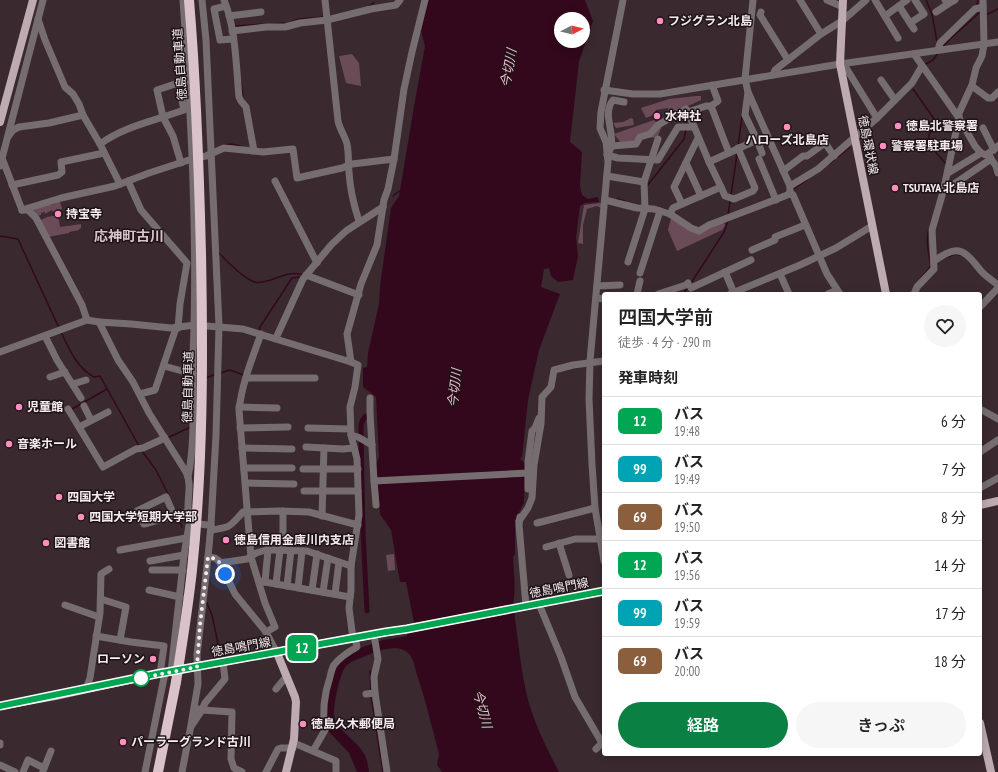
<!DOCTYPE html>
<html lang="ja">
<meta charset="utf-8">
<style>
:root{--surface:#fff;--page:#f6f6f6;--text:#222;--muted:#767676;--line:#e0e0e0;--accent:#0b8043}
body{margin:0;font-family:"PT Sans Narrow","Noto Sans JP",sans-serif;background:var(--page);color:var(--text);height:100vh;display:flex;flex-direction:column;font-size:15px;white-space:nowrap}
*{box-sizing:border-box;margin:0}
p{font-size:13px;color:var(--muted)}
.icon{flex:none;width:22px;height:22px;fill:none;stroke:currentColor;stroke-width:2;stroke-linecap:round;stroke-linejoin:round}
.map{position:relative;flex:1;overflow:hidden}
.details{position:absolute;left:602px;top:292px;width:380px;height:464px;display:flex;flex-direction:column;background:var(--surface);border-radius:4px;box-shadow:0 2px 10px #0003}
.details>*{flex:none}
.badge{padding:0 8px;border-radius:6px;font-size:14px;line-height:26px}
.needle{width:26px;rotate:83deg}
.fabs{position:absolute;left:554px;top:12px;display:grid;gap:8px}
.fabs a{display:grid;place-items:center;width:36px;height:36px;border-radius:50%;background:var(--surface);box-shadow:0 2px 10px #0003;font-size:20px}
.you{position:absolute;width:20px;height:20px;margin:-10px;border:3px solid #fff;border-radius:50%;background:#1a73e8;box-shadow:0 0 0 6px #1a73e833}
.map>.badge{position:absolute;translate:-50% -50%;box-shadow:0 0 0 2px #fff}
h2{padding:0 16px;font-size:15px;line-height:36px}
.round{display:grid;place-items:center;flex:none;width:42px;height:42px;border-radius:21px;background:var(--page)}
.headline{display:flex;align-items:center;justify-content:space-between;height:68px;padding:0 16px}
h1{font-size:19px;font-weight:600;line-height:30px}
.action{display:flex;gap:8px;margin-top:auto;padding:8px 16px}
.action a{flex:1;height:46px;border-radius:24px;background:var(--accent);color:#fff;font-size:16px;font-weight:600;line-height:46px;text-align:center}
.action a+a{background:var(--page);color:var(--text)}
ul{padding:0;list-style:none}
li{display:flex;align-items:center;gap:12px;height:48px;padding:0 16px;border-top:1px solid var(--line)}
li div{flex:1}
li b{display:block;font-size:15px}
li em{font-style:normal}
li .badge{min-width:44px;font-weight:700;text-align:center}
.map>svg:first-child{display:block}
.green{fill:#6c4b58}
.water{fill:#33081d;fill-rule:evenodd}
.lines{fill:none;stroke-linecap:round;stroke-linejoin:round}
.stream{stroke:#33081d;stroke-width:1.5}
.canal{stroke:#33081d;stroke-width:5}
.minor{stroke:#766d70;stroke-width:7}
.major{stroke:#beaab1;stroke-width:8}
.highway{stroke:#dac2ca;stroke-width:10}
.highway-bridge{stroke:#dac2ca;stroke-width:10}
.line-casing{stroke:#fff;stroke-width:9}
.line{stroke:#00a651;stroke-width:6}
.walk{stroke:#f7ebef;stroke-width:4;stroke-dasharray:0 7.2}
.poi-dot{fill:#fe8ebe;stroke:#1d1417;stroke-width:1.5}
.stop-dot{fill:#fff;stroke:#00a651;stroke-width:2}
.labels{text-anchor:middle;stroke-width:3;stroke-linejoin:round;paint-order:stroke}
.poi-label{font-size:12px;font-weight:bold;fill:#f7ebef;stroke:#1d1417;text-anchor:start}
.street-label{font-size:12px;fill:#f7ebef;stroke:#1d1417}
.water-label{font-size:13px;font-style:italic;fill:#f7b5cf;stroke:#1d1417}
.quarter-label{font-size:14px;font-weight:bold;fill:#dac2ca;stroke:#1d1417}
</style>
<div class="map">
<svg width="998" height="772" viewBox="0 0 998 772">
<rect width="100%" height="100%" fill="#3b2930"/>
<g class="green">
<polygon points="352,54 359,63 361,86 346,83 339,56"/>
<polygon points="696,96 701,96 701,100 688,106 667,117 666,116 669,115 668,108 656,110 653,115 646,118 641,108 669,99"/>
<polygon points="631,118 633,119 634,125 616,128 613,123 623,122"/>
<polygon points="654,120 657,123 664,121 657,138 648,137 622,144 614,134"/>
<polygon points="56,201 60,201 62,209 53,212 52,210 45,214 45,212 41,213 41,215 37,216 33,209 51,202 52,205 56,203"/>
<polygon points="601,203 601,208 597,206 587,209 583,225 583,244 578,243 584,205"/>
<polygon points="58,215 60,227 81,224 81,228 79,229 79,230 69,232 69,233 48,237 39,221 47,217"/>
<polygon points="671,218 698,233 712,226 724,222 725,226 722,230 677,251 668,230"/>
<polygon points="394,554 395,570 388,571 386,555"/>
</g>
<path class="water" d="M428,0H585L593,21L579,62L570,142L582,152L580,186L582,195L588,199L598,197L599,202L585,203L580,206L576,237L578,256L573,280L558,282L551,276L549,268L544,269L541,287L560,294L539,350L528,400L522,457L520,459L525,463L524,503L515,520V554L513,557C514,574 516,589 513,604C517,630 519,655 524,681C529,713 544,743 559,772H442L437,765L439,754C432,728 426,701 417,675C415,669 414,660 410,655C399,641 374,652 361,658C355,660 347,663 344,669C339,679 334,702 334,714C334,728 356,740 363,752C367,758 368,765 369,772H357L349,753L329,732L325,714L333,673L339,662L357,649L383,640L407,636V632L414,623L406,582H400L391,530L380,514L376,464L379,457L376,397L363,387V368L367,367L368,353L379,304L380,286L391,208L399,196L415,101L425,46L421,31ZM561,19H583V41H561Z"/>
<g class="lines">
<g class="stream">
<polyline points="926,0 932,14 937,42"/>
<polyline points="977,5 978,0"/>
<polyline points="369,6 374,3"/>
<polyline points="985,14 988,14 998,9"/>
<polyline points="291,22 299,19 324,17"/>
<polyline points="273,24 285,23"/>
<polyline points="235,28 235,26 267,24"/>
<polyline points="943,47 950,39 979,13 979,11"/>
<polyline points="924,65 933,60 938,53"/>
<polyline points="241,82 243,98"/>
<path d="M913,89L937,123L938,127C936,129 932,130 930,133C923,142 941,157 946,164"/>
<polyline points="684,116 687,125"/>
<polyline points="224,145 231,144 240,146"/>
<polyline points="738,146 742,116"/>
<polyline points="829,164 850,147"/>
<polyline points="647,186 684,139 686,129"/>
<polyline points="792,190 807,180"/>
<polyline points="731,195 737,154"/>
<polyline points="393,196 402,189"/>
<polyline points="617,199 625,201"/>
<polyline points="651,206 668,210"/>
<polyline points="728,215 730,201"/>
<polyline points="0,236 18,239 59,328"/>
<path d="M218,252C228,262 239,275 252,281C265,288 286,268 303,275"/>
<polyline points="945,258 955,254 960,255"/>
<path d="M921,278L931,266C929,255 925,240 929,229"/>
<polyline points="691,283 724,232 728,221"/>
<polyline points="683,294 688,287"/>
<polyline points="259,331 260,327 292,278 301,277"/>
<path d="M61,332C69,349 77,368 94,377L100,376L139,446"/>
<polyline points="220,373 230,370 244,375"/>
<polyline points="206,378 216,374"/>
<polyline points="72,409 107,389"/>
<polyline points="169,437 191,427"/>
<polyline points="142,451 156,470 169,496"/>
<polyline points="178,518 182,527"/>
<polyline points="362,530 363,531"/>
<polyline points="207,603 212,615 221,658"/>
<polyline points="370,671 371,692"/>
<polyline points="371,695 383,772"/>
</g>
<path class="canal" d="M366,416C361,420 361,425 361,432L363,531L367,611"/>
<g class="minor">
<path d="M183,0C191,118 198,238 193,356C192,396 196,438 188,477"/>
<polyline points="202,0 206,40 219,326 216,435 211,525"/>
<path d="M224,0C236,29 236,66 239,97L241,101L246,107L254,151"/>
<path d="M325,0L338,121C340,130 345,136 347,144C349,154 348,163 349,172C350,189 354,206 359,221"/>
<polyline points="800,0 821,34"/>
<polyline points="827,0 843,7"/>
<polyline points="875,0 898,38"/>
<polyline points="945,0 948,4 955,0"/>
<polyline points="226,6 214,9 220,40 233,39"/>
<polyline points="899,6 914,29"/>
<polyline points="761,12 760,15 788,60"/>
<polyline points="936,12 948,4"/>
<polyline points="229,16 261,12"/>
<polyline points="885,16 907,0"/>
<polyline points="38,19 45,40 65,87 73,94 79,104 83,115 100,144 120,184"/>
<polyline points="910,23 924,14 915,0"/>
<polyline points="232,31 266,27 285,27 300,23 327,20 371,9 396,5 400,0"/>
<polyline points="938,50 940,43 975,9 983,7"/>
<polyline points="914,54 959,118 975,146 981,153 986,155 998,146"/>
<polyline points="843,63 877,118"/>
<polyline points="773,75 775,70 821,34 842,21 866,0"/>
<polyline points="881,80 895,100"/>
<polyline points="972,86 988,98 992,98 998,92"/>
<polyline points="604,90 633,94 660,94 840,64 998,42"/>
<polyline points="748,92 790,186"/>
<path d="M624,102L613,100C600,116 620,139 607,155L618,158L658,160L678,127H694"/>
<polyline points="711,106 729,153"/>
<polyline points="983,128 994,150"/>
<polyline points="8,137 13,130 19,127 49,123 83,115"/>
<polyline points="757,140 762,153"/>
<path d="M100,144C119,130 141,124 163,117L157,90L178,83L184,110L163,117L173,136L181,163"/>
<polyline points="612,146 636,144 640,137 650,134 658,125 686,109 688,112"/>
<polyline points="990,156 991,159 996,166 998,173"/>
<polyline points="2,158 22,210"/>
<polyline points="759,159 776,200"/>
<polyline points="709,162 688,112 706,106 711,106 718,101 712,85"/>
<polyline points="686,163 701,196"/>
<polyline points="0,166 43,0"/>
<polyline points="783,171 803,156 807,156 825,143 834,156"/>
<polyline points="948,173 981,153"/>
<polyline points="607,176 644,182 658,139"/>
<polyline points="128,181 141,210 187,263 180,304 178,328"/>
<polyline points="275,181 317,263"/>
<polyline points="12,185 58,175 62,172 61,162 104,153"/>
<polyline points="721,187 725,196 734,199 753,191 755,188 738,148"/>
<polyline points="944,191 991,159"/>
<polyline points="790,192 793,195 827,274 840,294"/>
<polyline points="605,200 637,208 654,209 670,214 691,228 699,231 709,225 790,194 790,186 818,169 877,118 912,83 922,66"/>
<polyline points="682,204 674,187 698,138"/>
<polyline points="22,210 61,198 115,186 149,173 192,159 206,156 224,148 263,152 293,149 297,178 342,168 352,164 394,159"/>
<polyline points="22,210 28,210 36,218 82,305 87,320"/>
<polyline points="670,214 673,208 721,187 709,162 757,140 745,115 748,92 745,79 753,0"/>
<polyline points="752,250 775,240 775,237 805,225"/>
<path d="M934,261C940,257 947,252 954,251C967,249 975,265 983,273C987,277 993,281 998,285"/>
<polyline points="628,262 645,209 644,182"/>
<polyline points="725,272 734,293"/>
<polyline points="640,273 660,211"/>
<polyline points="780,274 789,294"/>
<polyline points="306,275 359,295"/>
<polyline points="597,286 620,285"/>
<polyline points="691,288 751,260"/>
<polyline points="637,294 640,281"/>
<polyline points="658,294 686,285 688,283"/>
<polyline points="730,294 800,265 836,248 872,226"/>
<polyline points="828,294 837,290"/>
<polyline points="914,294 917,287 934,269 932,230 943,192 959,118 959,113 972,85 976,68 982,56 984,44 983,0"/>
<polyline points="596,298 604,299"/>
<polyline points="980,307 998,288"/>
<path d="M261,334C252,359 242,383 239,410L251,557L265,603L275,627L266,632"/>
<polyline points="45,336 57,360 81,398"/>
<polyline points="276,338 303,279 331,245 346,231 383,207"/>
<polyline points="0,352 87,320 99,322"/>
<polyline points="351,362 358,365 355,387 350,407 351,435 357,459 359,515 351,566 351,590 349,608 353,639"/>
<polyline points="164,366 193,374"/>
<polyline points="50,377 65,372"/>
<polyline points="246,378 315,378"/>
<polyline points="73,384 86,380"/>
<polyline points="140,394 155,390 176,328"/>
<polyline points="370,398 370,413 374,481 528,473"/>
<polyline points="84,406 91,420"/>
<polyline points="239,407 277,408"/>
<polyline points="68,409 103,467 136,449 143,448 165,438"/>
<polyline points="980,409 998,419"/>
<polyline points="79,427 108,412"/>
<polyline points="240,428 288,427"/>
<polyline points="308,428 350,429"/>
<polyline points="351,435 358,437 372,445"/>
<polyline points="306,447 343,449 354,448"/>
<polyline points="242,448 292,449"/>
<polyline points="980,452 998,440"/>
<polyline points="244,468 292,468"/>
<polyline points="303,469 358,469"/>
<polyline points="374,481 376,505"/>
<polyline points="246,483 294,484"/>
<polyline points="980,488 998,478"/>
<polyline points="528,489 528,462 532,431 535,428 539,418"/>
<polyline points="304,491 358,491"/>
<polyline points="174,515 166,497 137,511 144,524 188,512"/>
<polyline points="322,516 324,448"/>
<polyline points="520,517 519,525 526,606"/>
<polyline points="519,521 528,508 532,498 534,465 541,424 542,397 551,387 554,370 573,365 604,361"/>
<polyline points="537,523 595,508"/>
<path d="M211,530C232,527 229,527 243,512L279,511L309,512L358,525"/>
<polyline points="559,543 569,575"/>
<polyline points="546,547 575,539 599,539"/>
<polyline points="120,550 186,538"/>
<polyline points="283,550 283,511"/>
<polyline points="150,561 184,555"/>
<polyline points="604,561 595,508 592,464 589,399 590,361 608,162 606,142 600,128 601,112 623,0"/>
<polyline points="220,563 247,559 256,553 266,550 273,550 307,551 351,566"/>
<polyline points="152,570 183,570"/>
<polyline points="259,581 350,597"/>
<polyline points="265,582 268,550"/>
<polyline points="276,584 280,550"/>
<polyline points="287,586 291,550"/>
<polyline points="298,588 302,551"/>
<polyline points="149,590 180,597"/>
<polyline points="312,590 317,554"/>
<polyline points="323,592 328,558"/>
<polyline points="335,594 339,562"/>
<polyline points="101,599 126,607 120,640"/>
<polyline points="539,604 561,657 575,697 602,743 596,749"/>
<polyline points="65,605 99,617"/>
<polyline points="374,635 378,659 374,677 375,693 387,772"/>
<polyline points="96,636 131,642 164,646 160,674"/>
<path d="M277,653L266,632L235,594L219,561L215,558L208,557L211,525C205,525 198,525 193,521C184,516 190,494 189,485C189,480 188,476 186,472L149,413L133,382L118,360L99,322L131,324L171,328L195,325L243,329L351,362L347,334L361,284L377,245L384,200L388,189L394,159L404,89L412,52L425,0"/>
<polyline points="171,672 184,555 190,519"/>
<polyline points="86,689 90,678 100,613 101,574 109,569"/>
<polyline points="276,689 286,677"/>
<polyline points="366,694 375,693"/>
<polyline points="198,709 202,710 205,703 225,679 223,662"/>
<polyline points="192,725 202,710 232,712 231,759 234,768 242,772"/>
<polyline points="0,743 0,745"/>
<polyline points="294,743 336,761 336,772"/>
<path d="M313,751L325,730C322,712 324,695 330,677C331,673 332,668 334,665C340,657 348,652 357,647L355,638"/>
<polyline points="0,765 15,772"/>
<polyline points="43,771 51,751"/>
<polyline points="23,772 28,760 44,768"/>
<polyline points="145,772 165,673"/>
<polyline points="182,772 191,725 198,684 197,655 208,557"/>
<polyline points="266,772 278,749 281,748 293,748"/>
</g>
<g class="major">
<polyline points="843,0 840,64 886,294"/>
<polyline points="0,122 33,0"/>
<polyline points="980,505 998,501"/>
<polyline points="277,653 295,697 296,702 294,739 286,772"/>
<polyline points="0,706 55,696 156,674 386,632 407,629 604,591"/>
<polyline points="980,723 991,772"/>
</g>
<polyline class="highway" points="158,772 176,682"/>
<path class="highway-bridge" d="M176,682C182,645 188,607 192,570C203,465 203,359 201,254C199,169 196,84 189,0"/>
</g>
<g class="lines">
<g class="line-casing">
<polyline id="line" points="0,706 156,674 386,632 407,629 604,591"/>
</g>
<use href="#line" class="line"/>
<path class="walk" d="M141,678L197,667L200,625L208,557C221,559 220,564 225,574"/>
</g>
<g class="poi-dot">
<circle cx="660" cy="21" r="4"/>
<circle cx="657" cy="116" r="4"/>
<circle cx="898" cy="126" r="4"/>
<circle cx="787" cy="127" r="4"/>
<circle cx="883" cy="146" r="4"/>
<circle cx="895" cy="188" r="4"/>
<circle cx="58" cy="214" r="4"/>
<circle cx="19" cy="407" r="4"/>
<circle cx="9" cy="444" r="4"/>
<circle cx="59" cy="497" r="4"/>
<circle cx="81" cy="517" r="4"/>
<circle cx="226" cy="540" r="4"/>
<circle cx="46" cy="543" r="4"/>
<circle cx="153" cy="659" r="4"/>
<circle cx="303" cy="724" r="4"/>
<circle cx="123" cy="742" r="4"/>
</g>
<circle class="stop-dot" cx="141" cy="678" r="8"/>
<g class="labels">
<g class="poi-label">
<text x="668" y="25">フジグラン北島</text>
<text x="665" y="120">水神社</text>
<text x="906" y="130">徳島北警察署</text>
<text x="787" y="144" text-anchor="middle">ハローズ北島店</text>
<text x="891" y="150">警察署駐車場</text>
<text x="903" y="192">TSUTAYA 北島店</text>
<text x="66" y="218">持宝寺</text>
<text x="27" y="411">児童館</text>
<text x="17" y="448">音楽ホール</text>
<text x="67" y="501">四国大学</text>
<text x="89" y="521">四国大学短期大学部</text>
<text x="234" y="544">徳島信用金庫川内支店</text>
<text x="54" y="547">図書館</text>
<text x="145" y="663" text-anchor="end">ローソン</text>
<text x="311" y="728">徳島久木郵便局</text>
<text x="131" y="746">パーラーグランド古川</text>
</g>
<g class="street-label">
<text transform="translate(180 64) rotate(-94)" y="4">徳島自動車道</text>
<text transform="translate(868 145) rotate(79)" y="4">徳島環状線</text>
<text transform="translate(188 387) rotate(-89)" y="4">徳島自動車道</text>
<text transform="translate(559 588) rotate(-11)" y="4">徳島鳴門線</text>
<text transform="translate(241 647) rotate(-10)" y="4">徳島鳴門線</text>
</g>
<g class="water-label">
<text transform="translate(508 68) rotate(-80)" y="5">今切川</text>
<text transform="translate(454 388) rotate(-84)" y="5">今切川</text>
<text transform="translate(483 709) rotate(75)" y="5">今切川</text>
</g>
<g class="quarter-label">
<text x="129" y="241">応神町古川</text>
</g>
</g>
</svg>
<div class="fabs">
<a><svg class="needle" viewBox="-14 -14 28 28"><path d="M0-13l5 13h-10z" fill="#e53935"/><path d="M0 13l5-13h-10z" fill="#767676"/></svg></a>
</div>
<div class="you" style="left:225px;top:574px"></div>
<b class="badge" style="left:302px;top:648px;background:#00a651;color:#fff">12</b>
<section class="details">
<div class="headline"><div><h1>四国大学前</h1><p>徒歩 · 4 分 · 290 m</p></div><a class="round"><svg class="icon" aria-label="heart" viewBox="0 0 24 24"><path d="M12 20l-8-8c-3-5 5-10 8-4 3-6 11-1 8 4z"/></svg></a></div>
<h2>発車時刻</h2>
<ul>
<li><span class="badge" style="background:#00a651;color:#fff">12</span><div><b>バス</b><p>19:48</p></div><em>6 分</em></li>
<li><span class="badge" style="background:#00a3b4;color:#fff">99</span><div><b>バス</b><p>19:49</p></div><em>7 分</em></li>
<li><span class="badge" style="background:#8b5e3c;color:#fff">69</span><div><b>バス</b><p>19:50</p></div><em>8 分</em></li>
<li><span class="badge" style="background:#00a651;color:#fff">12</span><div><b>バス</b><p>19:56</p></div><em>14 分</em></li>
<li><span class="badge" style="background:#00a3b4;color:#fff">99</span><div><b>バス</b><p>19:59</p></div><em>17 分</em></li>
<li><span class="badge" style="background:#8b5e3c;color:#fff">69</span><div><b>バス</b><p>20:00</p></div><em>18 分</em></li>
</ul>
<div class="action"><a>経路</a><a>きっぷ</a></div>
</section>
</div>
